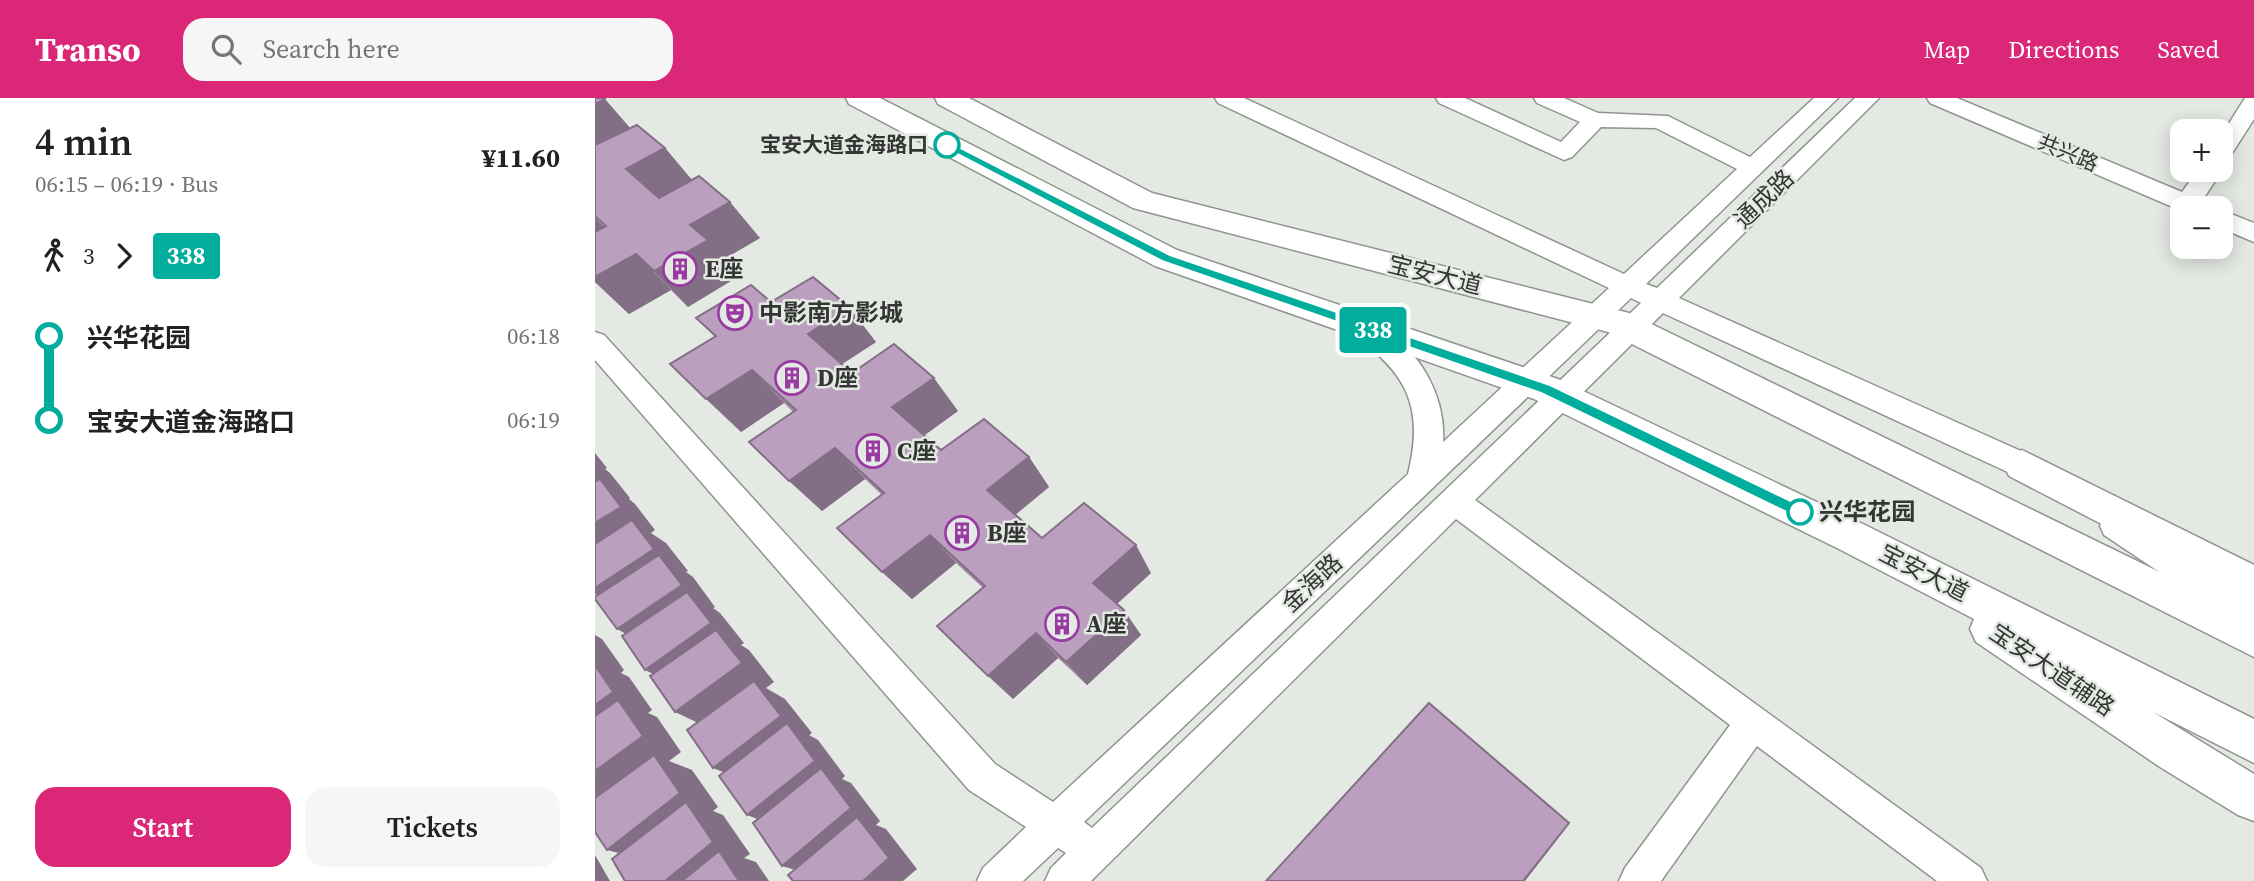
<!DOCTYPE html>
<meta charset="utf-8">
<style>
:root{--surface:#fff;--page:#f6f6f6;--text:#222;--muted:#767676;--accent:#db2777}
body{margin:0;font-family:"Source Serif 4","Noto Sans SC",serif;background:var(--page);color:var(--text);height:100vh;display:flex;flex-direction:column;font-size:26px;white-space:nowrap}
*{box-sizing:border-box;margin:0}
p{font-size:23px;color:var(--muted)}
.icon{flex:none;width:38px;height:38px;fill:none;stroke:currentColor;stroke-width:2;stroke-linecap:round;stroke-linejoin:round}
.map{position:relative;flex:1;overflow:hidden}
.side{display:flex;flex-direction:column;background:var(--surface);width:595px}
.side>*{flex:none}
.badge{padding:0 14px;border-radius:5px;font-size:24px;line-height:46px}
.tools{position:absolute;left:1575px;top:21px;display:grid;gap:14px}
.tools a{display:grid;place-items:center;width:63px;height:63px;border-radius:14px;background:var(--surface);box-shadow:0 4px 18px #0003;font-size:35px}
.map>.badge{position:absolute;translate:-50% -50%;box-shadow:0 0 0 4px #fff}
.legs{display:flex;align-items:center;gap:10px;height:77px;padding:0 35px;font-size:23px}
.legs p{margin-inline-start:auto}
.head{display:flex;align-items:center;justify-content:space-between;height:119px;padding:0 35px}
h1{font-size:38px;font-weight:600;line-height:52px}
.action{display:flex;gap:14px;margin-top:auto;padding:14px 35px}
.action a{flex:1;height:80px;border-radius:21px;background:var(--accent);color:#fff;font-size:28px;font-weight:600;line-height:80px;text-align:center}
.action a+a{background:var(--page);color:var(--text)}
ul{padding:0 35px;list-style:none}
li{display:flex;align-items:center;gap:24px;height:84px;font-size:26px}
li i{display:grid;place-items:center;width:10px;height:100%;margin:0 9px;background:currentColor}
li i::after{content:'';width:18px;height:18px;margin:-9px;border:5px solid;border-radius:50%;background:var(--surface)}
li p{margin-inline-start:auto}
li:first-child i{background:linear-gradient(#0000 50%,currentColor 0)}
li:last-child i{background:linear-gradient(currentColor 50%,#0000 0)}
header{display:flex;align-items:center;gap:42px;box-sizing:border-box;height:98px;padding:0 35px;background:var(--accent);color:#fff}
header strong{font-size:33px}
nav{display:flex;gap:38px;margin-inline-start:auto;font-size:24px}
.search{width:490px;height:63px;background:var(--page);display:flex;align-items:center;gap:18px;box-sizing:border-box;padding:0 24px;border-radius:21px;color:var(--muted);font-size:26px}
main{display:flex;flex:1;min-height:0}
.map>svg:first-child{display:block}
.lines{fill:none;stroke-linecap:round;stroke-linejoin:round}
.minor-casing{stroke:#90948f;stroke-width:3}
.major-casing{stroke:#90948f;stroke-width:3}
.minor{fill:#fff;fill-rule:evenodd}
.major{fill:#fff;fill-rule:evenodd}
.wall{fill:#a189a3}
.shaded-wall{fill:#836f85}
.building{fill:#bb9fbe;stroke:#836f85;stroke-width:2}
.line-1{fill:#01ad9c;stroke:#fff;stroke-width:2}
.stop-1-dot{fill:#fff;stroke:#01ad9c;stroke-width:3.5}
.labels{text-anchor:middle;stroke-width:5;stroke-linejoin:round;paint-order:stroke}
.far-stop-label{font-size:21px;font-weight:bold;fill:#343634;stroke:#e4e9e3;text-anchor:end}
.far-street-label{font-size:21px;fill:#343634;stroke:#e4e9e3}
.street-label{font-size:24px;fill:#343634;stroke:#e4e9e3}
.poi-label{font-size:24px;font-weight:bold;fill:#343634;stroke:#e4e9e3;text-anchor:start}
.stop-label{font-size:24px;font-weight:bold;fill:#343634;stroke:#e4e9e3;text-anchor:start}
</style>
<header>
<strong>Transo</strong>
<div class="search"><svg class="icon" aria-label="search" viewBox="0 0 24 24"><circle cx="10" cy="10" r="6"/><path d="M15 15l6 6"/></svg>Search here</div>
<nav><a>Map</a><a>Directions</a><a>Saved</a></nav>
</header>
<main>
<section class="side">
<div class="head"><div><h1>4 min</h1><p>06:15 – 06:19 · Bus</p></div><b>¥11.60</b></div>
<div class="legs"><svg class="icon" aria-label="walk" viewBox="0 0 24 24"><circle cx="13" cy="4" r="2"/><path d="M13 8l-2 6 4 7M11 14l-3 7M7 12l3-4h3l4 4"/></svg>3<svg class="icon" aria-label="forward" viewBox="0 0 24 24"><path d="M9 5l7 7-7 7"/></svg><b class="badge" style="background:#01ad9c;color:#fff">338</b></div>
<ul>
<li><i style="color:#01ad9c"></i><b>兴华花园</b><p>06:18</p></li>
<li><i style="color:#01ad9c"></i><b>宝安大道金海路口</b><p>06:19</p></li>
</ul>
<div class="action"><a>Start</a><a>Tickets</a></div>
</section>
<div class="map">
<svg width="1659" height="783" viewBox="0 0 1659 783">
<rect width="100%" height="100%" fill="#e4e9e3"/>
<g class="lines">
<g class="minor-casing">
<g id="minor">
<path d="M620,0H649L1029,176L1142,71L1061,30L1006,29L977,59L969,62L844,5L841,0H870L966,44L985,24L942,5L939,0H969L1003,15L1073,18L1155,59L1219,0H1243L1051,186L1062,190L1260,0H1284L1084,200L1437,358L1456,371L1461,380L1456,389C1440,395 1430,385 1417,376L1068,215L880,402L1386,770L1392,783H1342L1162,648L1066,783H1024L1030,770L1135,627L861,421L496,783H450L456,770L471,755L463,750L428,783H382L388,770L431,729L374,692L0,262V234L9,237L400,666L458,704L813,376C830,308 811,273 755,235L751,228L755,221C769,216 777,224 789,231C826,255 851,299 848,344L1014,190L623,5ZM1036,200L1046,205L497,730L489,724Z"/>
<polygon points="1332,0 1362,0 1587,94 1603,72 1627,72 1607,103 1614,110 1587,110 1587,113 1335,5"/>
<polygon points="1650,0 1659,0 1659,21 1634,60 1626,62 1626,38"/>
<polygon points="1626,112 1659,125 1659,144 1626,130"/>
<polygon points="1520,415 1531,419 1659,501 1659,534 1648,530 1509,437 1505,428 1509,419"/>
</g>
</g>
<g class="major-casing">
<g id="major">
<polygon points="251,0 285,0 582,152 963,281 1270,427 1659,621 1659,665 1558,614 1659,676 1659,723 1643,717 1565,669 1381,544 1375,531 1379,521 1244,451 939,301 560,168 254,6"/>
<polygon points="340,0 374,0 557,95 1034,215 1659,520 1659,559 1013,234 538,110 343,6"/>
<polygon points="1427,352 1659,467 1659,505 1414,378 1409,367 1414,356"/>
</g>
</g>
<use href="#minor" class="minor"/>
<use href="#major" class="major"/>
</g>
<g class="wall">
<polygon points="0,0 35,30 70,50 97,82 165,140 129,161 144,178 93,209 76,192 34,216 0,184"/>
<polygon points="176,204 281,244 247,266 257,275 363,313 329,337 346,352 434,359 454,389 420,417 447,440 556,475 522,506 546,537 492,587 463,560 418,601 388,490 361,465 317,501 287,474 287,397 270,381 227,413 198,314 189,305 146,334 120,239 101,220"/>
</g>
<g class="shaded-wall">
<polygon points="10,1 42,38 0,51 0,6"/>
<polygon points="70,50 101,87 63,107 31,71"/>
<polygon points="135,104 165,140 129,161 144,178 93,209 59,173 95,127"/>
<polygon points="0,120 13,134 0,142"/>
<polygon points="41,156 76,192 34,216 0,184 0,179"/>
<polygon points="254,209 281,244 241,270 213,236"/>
<polygon points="157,272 189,305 146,334 111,301"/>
<polygon points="339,280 363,313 323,342 297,309"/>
<polygon points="240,350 270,381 227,413 194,383"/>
<polygon points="0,355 12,370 10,371 15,375 35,400 34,401 40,406 60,432 56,435 71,445 93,473 91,474 98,479 120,509 118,510 125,515 149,545 146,547 154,552 179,584 171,590 190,601 217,635 214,637 223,642 250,678 247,681 256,685 285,723 281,727 291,731 322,771 308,783 268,783 220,778 187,768 186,730 152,717 153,684 118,670 116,631 80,614 87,590 50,572 59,551 22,531 32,514 0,496"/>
<polygon points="434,359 454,389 414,422 392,392"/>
<polygon points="335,437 361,465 317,501 287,474"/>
<polygon points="541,447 556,475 516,511 498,485"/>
<polygon points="529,512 546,537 492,587 471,564"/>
<polygon points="441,535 463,560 418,601 393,578"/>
<polygon points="0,537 7,541 29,572 26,575 34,579 57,612 53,615 62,619 86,654 74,663 97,672 123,709 118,713 128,717 155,756 149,760 161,764 174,783 70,783 54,763 12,752 18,705 0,700"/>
<polygon points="974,725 968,734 930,783 928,783"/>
<polygon points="0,757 15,783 0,783"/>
</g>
<g class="building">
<polygon points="0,0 10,0 10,1 0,6"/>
<polygon points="42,27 70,50 31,71 64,100 104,78 135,104 95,127 113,142 59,173 41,156 0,179 0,134 11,128 0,118 0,44 2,46"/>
<polygon points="218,179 254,209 213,236 257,275 299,246 339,280 297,309 346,352 389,321 434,359 392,392 447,440 489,405 541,447 498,485 529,512 471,564 441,535 393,578 342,528 390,488 335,437 287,474 242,430 289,395 240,350 194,383 154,344 201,312 157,272 111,301 75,266 121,238 101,220 156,187 176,204"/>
<polygon points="5,381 26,409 0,425 0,384"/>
<polygon points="37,422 59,451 0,490 0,446"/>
<polygon points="64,457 87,487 22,531 0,501 0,499"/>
<polygon points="92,494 116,525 50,572 27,538"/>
<polygon points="121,532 147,565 80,614 55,578"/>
<polygon points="0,567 18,594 0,607"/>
<polygon points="159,583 186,618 118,670 92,632"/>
<polygon points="23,602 48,638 0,673 0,618"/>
<polygon points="834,605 974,725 928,783 671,783"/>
<polygon points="192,625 220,663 152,717 124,678"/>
<polygon points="59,657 85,695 12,752 0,734 0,700"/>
<polygon points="226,670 256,710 187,768 158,725"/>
<polygon points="91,704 118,744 70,783 30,783 17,761"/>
<polygon points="262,719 294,760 268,783 198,783 193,777"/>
<polygon points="124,753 144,783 87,783"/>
</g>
<polygon class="line-1" points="349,45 356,45 575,157 955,287 1210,410 1212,414 1210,418 1200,418 946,295 567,163 349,49"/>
<defs>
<g id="building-ring" transform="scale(1.75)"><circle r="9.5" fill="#e4e9e3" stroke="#993aa3" stroke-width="1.5"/><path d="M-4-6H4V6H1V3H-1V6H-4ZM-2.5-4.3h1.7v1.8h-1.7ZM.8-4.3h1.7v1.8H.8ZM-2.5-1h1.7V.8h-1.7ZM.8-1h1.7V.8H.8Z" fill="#993aa3"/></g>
<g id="theatre-ring" transform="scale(1.75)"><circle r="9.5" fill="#e4e9e3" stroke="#993aa3" stroke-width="1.5"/><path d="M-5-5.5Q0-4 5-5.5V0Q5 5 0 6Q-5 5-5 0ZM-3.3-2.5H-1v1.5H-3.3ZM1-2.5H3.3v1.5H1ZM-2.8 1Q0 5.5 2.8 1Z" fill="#993aa3"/></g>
</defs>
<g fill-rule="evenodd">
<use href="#building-ring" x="85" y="171"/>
<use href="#theatre-ring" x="140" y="215"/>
<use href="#building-ring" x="197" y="280"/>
<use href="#building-ring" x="278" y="353"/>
<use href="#building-ring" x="367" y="435"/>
<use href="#building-ring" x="467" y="526"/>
</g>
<g class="stop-1-dot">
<circle cx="352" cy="47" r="12"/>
<circle cx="1205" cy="414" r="12"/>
</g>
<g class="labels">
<g class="far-stop-label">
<text x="333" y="54">宝安大道金海路口</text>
</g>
<g class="far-street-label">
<text transform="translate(1473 55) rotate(23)" y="7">共兴路</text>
</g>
<g class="street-label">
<text transform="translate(1169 101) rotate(-44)" y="8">通成路</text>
<text transform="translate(840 177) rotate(14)" y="8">宝安大道</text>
<text transform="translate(1329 475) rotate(27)" y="8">宝安大道</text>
<text transform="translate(717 485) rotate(-43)" y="8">金海路</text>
<text transform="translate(1457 572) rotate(34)" y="8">宝安大道辅路</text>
</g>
<g class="poi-label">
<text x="110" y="179">E座</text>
<text x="164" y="223">中影南方影城</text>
<text x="222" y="288">D座</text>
<text x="302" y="361">C座</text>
<text x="392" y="443">B座</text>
<text x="491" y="534">A座</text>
</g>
<g class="stop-label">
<text x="1224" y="422">兴华花园</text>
</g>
</g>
</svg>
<div class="tools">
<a>+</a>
<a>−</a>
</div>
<b class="badge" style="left:778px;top:232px;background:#01ad9c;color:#fff">338</b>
</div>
</main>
